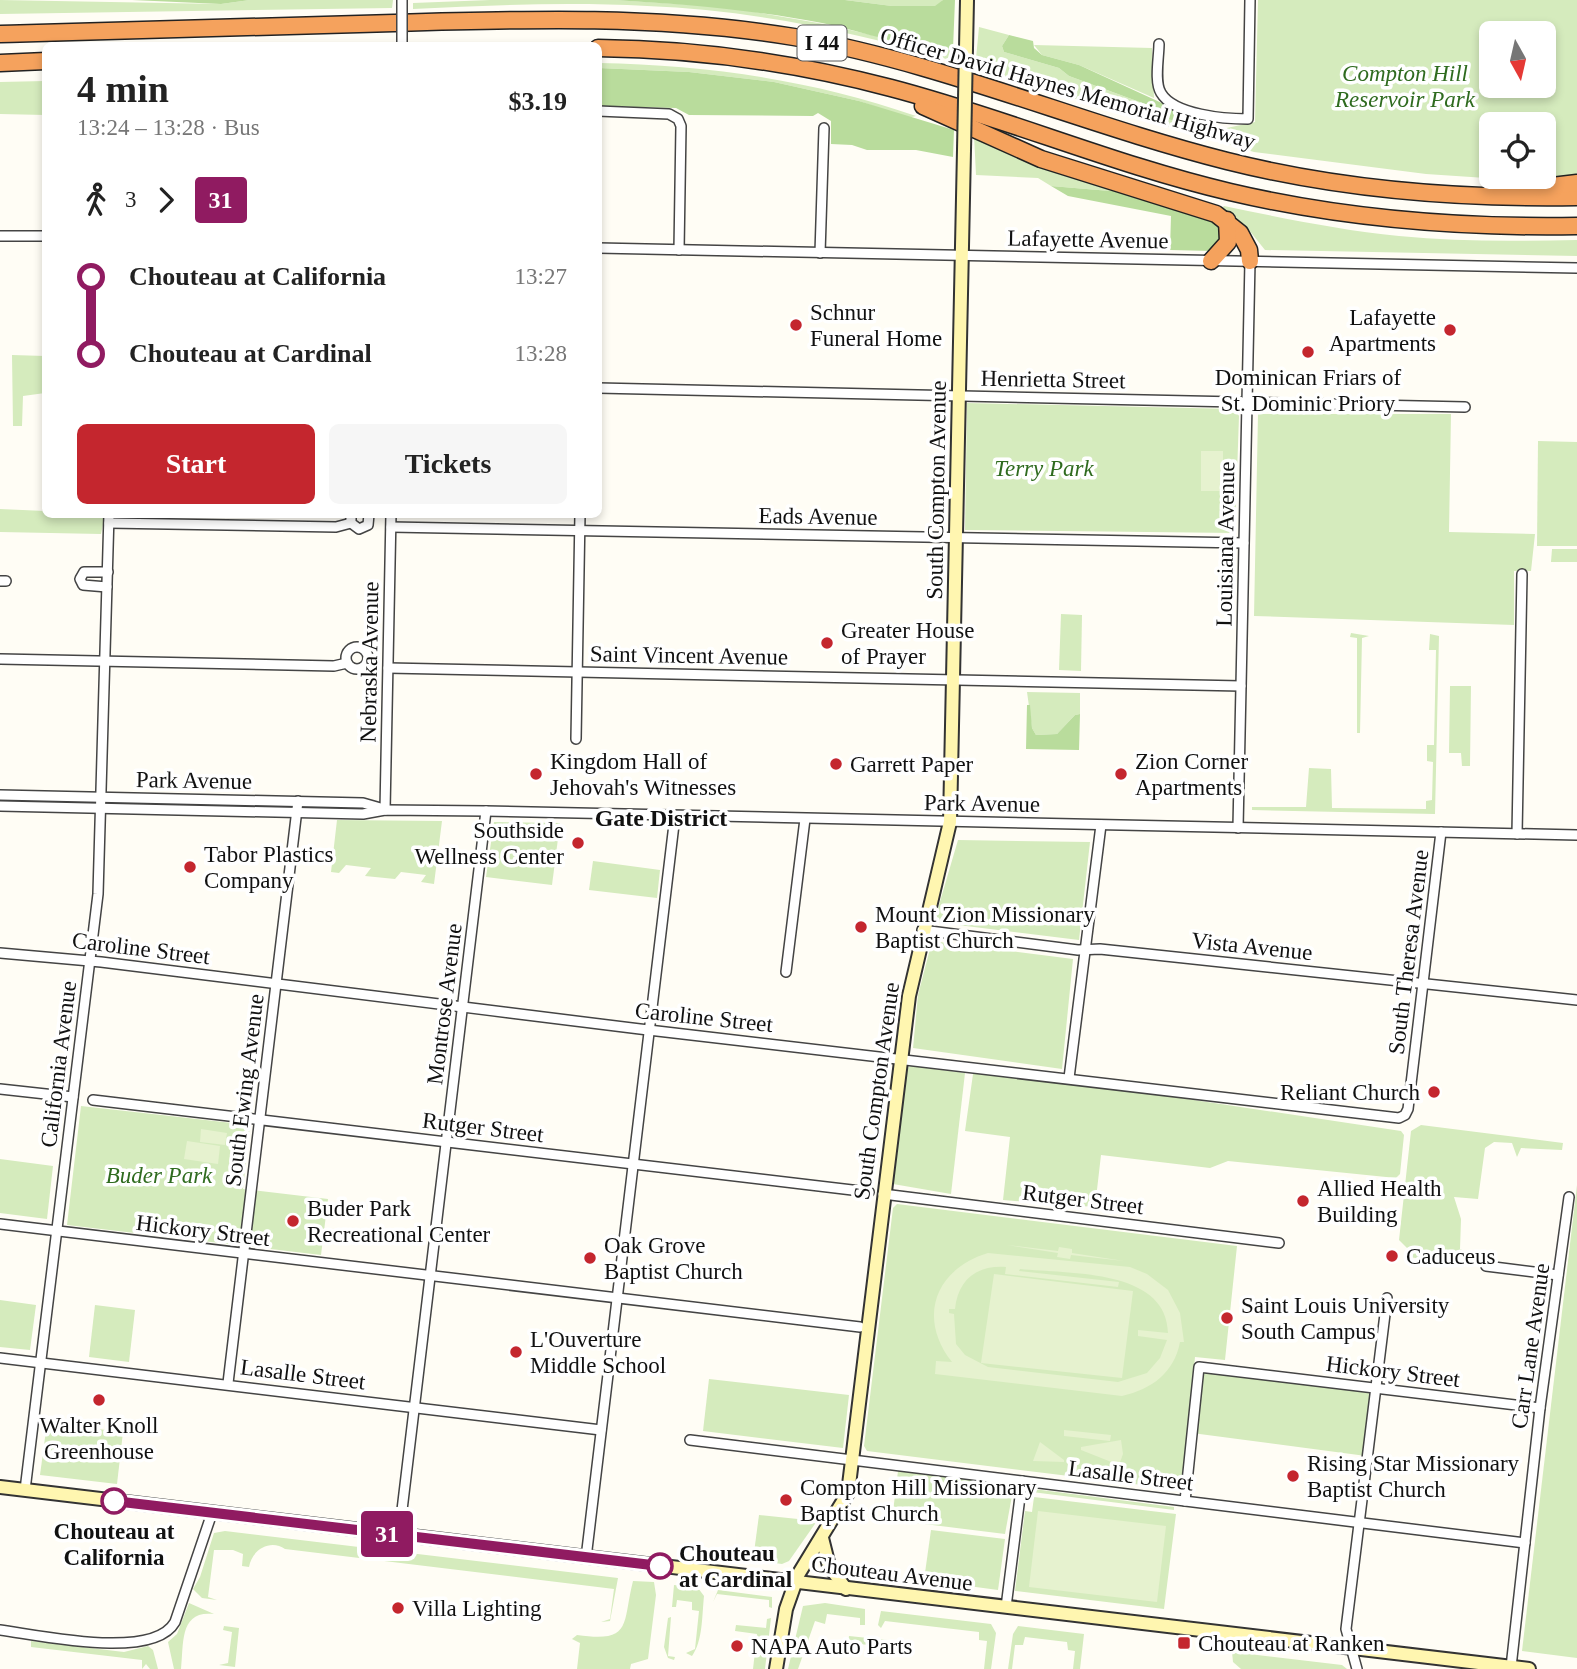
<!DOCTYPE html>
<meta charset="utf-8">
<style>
:root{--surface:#fff;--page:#f6f6f6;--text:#222;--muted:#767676;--accent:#c4262e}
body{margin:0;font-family:Georgia,serif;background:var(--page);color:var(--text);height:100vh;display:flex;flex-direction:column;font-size:26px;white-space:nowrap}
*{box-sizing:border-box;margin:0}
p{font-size:23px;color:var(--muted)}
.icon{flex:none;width:38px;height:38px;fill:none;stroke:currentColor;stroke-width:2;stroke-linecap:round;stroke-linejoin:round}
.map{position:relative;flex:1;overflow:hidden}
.drawer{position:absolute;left:42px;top:42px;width:560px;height:476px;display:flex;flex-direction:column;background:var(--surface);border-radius:10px;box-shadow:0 4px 10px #0003}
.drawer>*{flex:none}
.badge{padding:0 14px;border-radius:5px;font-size:24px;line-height:46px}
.needle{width:46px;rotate:172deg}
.fabs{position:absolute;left:1479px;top:21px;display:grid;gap:14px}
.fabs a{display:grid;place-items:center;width:77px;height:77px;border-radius:10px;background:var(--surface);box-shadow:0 4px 10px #0003;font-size:35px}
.map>.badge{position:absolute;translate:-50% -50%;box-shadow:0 0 0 4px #fff}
.legs{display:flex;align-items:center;gap:10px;height:77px;padding:0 35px;font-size:23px}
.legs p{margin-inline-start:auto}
.headline{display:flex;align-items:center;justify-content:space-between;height:119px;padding:0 35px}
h1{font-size:38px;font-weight:700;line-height:52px}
.action{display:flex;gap:14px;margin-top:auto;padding:14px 35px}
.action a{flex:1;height:80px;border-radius:10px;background:var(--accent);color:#fff;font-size:28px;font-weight:700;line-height:80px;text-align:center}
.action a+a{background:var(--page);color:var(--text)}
ul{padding:0 35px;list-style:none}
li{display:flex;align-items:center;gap:24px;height:77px;font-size:26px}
li i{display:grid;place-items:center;width:10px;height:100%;margin:0 9px;background:currentColor}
li i::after{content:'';width:18px;height:18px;margin:-9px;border:5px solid;border-radius:50%;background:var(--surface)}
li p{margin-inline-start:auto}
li:first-child i{background:linear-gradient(#0000 50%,currentColor 0)}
li:last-child i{background:linear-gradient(currentColor 50%,#0000 0)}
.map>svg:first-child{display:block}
.green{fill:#d5ebbd;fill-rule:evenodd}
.forest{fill:#b9dc9c}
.pitch{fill:#e6f2cf;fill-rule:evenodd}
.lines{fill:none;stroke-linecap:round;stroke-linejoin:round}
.street-casing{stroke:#444;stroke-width:12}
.secondary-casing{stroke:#333;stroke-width:16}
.highway-casing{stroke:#222;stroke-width:19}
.street{stroke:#fff;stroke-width:9}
.secondary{stroke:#fff6b0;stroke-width:12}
.highway{stroke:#f5a25d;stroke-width:16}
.street-bridge-casing{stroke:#444;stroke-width:12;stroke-linecap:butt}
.secondary-bridge-casing{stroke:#333;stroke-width:16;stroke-linecap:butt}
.street-bridge{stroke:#fff;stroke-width:9}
.secondary-bridge{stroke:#fff6b0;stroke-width:12}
.line-1-casing{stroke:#fff;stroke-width:16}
.line-1{stroke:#901b61;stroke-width:10}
.poi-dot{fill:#c4262e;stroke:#fff;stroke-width:2.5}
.stop-1-dot{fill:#fff;stroke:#901b61;stroke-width:3.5}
.labels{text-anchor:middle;stroke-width:7;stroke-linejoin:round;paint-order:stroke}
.shield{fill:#fff;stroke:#585858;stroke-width:2}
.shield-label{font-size:21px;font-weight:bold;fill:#111}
.park-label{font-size:23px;font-style:italic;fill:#2f6b1f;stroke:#fff}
.street-label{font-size:23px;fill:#111;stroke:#fff}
.poi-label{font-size:23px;fill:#111;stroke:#fff;text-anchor:start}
.stop-label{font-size:23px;font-weight:bold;fill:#111;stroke:#fff}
.neighbourhood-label{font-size:24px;font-weight:bold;fill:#111;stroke:#fff}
</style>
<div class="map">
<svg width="1577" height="1669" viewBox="0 0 1577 1669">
<rect width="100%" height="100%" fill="#fffdf5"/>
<g class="green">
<polygon points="0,0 221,4 250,0 393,0 392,8 0,14"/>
<path d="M490,0H614L727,7L824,24L933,49H953L950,60C852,31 750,10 647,6C569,2 491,5 413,9V3Z"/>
<polygon points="845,0 943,0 939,6 892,6"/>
<path d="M1258,0H1577V176L1486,178L1426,174L1254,152L975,69L979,27L1009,35L1002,46L1004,52L1059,68L1069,76L1145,104L1165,118L1180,123L1201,121L1222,129L1255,122ZM1491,33H1544V86H1491ZM1491,124H1544V177H1491Z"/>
<polygon points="1034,45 1152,48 1154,98 1079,65 1042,55"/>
<path d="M599,63C707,65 813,80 916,116L908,118L859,101L774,82L689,72L599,68Z"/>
<polygon points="45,81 45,115 0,114 0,82"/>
<polygon points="974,135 1121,187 1110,191 1051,186 1038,178 976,175"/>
<path d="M1224,206C1282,218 1340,230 1399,236C1458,242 1518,241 1577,240V256L1265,250L1245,225L1221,209Z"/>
<polygon points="12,355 45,356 45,393 23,396 22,426 13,426"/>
<polygon points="967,403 1235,409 1239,416 1235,533 965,530"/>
<polygon points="1258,414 1451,414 1449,532 1535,534 1531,571 1514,571 1514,625 1254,616"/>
<polygon points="1538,441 1577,442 1577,546 1537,546"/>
<polygon points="0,509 45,511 46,514 105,515 101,534 0,532"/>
<polygon points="1552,549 1577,549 1577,562 1551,562"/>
<polygon points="1061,614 1082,615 1081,671 1059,670"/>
<polygon points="1351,633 1369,636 1362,638 1360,733 1357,733 1357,638 1350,637"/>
<polygon points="1430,634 1439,636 1435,814 1252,810 1252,807 1306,807 1309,768 1331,769 1332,808 1426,809 1426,801 1432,800 1433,762 1427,761 1427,745 1434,745 1436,650 1429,650"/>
<polygon points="1450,686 1471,686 1470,766 1462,766 1461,753 1449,753"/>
<polygon points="1027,692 1080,693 1080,714 1075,715 1057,734 1036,735 1032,728"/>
<polygon points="337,820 442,821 434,884 421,882 426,875 401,872 395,879 365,876 371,868 346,865 339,873 331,872"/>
<polygon points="494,822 560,823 552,885 486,877"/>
<polygon points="958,840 1090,842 1079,940 934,922"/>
<polygon points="593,861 660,870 657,898 589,890"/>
<polygon points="932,941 1073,959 1062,1069 913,1048 918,995"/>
<polygon points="911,1066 965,1073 951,1194 893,1184 907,1068"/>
<polygon points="974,1067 1401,1131 1404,1135 1400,1174 1396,1178 1228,1161 1210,1168 1101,1155 1095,1207 1003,1200 1010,1137 965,1131"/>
<polygon points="81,1106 250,1125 243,1189 328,1199 321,1255 67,1225"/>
<polygon points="1421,1125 1563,1143 1562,1150 1521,1148 1517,1157 1512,1143 1494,1142 1485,1148 1478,1199 1454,1197 1461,1219 1460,1249 1467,1252 1456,1263 1408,1257 1407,1248 1399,1240 1411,1131"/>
<polygon points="0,1159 53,1166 47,1219 0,1213"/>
<polygon points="1577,1185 1577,1658 1522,1651"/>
<polygon points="897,1204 1237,1246 1225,1360 1195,1357 1183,1490 867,1451 864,1446 893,1208"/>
<polygon points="0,1300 36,1305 30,1350 0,1347"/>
<polygon points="95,1305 135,1310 129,1362 89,1357"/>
<polygon points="1199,1367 1376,1388 1366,1456 1192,1433"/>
<polygon points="709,1379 849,1395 843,1448 703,1431"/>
<polygon points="47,1423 123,1432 117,1484 40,1475"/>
<polygon points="898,1471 1010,1484 1013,1490 1005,1534 892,1520"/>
<polygon points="1033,1489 1174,1507 1174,1510 1032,1492"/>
<polygon points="1034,1497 1176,1514 1164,1609 1015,1591 1025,1511 1032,1512"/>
<polygon points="759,1515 817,1521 789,1561 782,1564 753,1560"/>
<polygon points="931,1530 1005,1539 998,1590 924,1580"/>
<path d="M225,1531L618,1578L610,1621L601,1622L610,1619L614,1589L285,1549C271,1539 252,1549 249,1567L242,1566L243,1554L233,1550H214L208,1597L217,1600L202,1598L193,1589L200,1577L214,1533Z"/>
<path d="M633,1581L654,1582L656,1595L648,1659L631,1664L630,1669H577L580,1643L572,1639L577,1635C633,1643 622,1624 633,1581Z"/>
<path d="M674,1585L698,1588L704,1596C702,1614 703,1641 692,1656L686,1653L695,1649L699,1611L692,1610V1602L677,1600L676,1607H672Z"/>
<polygon points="718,1590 772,1597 772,1608 769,1607 769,1600 717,1594 713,1602"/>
<path d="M189,1603L214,1614C179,1610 184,1643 181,1669H174L168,1642L177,1634Z"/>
<polygon points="825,1603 865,1609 865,1625 860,1625 860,1618 827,1614 825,1624 815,1621 798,1669 788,1669 803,1606"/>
<polygon points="881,1611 991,1624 996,1633 991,1669 984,1669 987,1641 979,1640 979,1632 885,1621 881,1628 878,1625"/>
<polygon points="671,1617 668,1656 675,1657 674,1660 668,1658 664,1647 668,1618"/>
<polygon points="771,1618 765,1669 753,1669 757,1634 735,1631 736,1625 766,1628 767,1619"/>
<polygon points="224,1626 239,1628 235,1667 219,1665 228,1663 232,1632 223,1630"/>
<polygon points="1018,1626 1084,1634 1080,1669 1073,1669 1075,1651 1068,1650 1067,1642 1025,1637 1023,1645 1015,1645 1012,1669 1008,1669 1013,1634"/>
<polygon points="849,1636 887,1640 887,1655 884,1655 884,1647 852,1643 850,1650 847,1651"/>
<polygon points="31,1641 124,1652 148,1646 153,1650 158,1669 150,1669 146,1664 142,1669 142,1660 31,1647"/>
<polygon points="1232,1652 1342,1665 1347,1669 1241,1669 1233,1662"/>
</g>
<g class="forest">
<polygon points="132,0 250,0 221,4"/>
<path d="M614,0H845L892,6H935L943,0H955L953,49C909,49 865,32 822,23C753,10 684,4 614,0Z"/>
<polygon points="1009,35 1033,41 1034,48 1042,55 1079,65 1201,121 1180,123 1165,118 1145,104 1069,76 1059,68 1004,52 1002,46"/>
<polygon points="599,68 689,72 774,82 859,101 954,130 953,157 916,150 867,150 852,145 831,144 831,121 818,113 813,116 689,115 676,108 599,106"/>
<polygon points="1051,186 1110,191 1121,187 1210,219 1218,223 1221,237 1212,251 1170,250 1171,216 1068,196"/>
<polygon points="1027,705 1030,705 1032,728 1036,735 1057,734 1075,715 1080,714 1079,750 1026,749"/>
</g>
<g class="pitch">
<rect x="1201" y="451" width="22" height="40"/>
<polygon points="201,1129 227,1133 225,1145 200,1142"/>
<polygon points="187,1141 220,1146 218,1164 184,1159"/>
<polygon points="1007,1245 1058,1251 1059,1247 1072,1249 1072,1253 1124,1261 1071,1255 1070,1259 1057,1257 1058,1253"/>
<path d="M988,1253L1130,1267L1147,1274L1168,1290L1180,1313L1184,1342H1180C1174,1373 1152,1389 1122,1396L935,1374L936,1361L952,1362C917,1318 935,1269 988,1253ZM1006,1267L1005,1274L1118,1287L1119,1282L1019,1271L1020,1269C1067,1274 1167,1268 1168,1333L1138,1330V1336L1167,1340L1160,1358L1147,1373L1118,1382L988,1367L965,1355L956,1344L954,1314L949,1313V1309H955C958,1280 976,1265 1006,1267Z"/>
<polygon points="994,1274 1133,1291 1122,1378 981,1363"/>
<polygon points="1064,1430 1111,1435 1110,1441 1064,1436"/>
<polygon points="1121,1440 1123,1454 1119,1465 1081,1450 1081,1447"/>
<polygon points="1040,1442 1064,1460 1064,1462 1033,1461"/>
<polygon points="1038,1511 1166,1526 1157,1602 1029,1587"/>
</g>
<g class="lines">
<g class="street-casing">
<g id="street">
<path d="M1159,44C1159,57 1154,82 1161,93C1174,115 1225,119 1248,119L1250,0"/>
<polyline points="598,111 669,114 678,119 681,126 679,250"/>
<polyline points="0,236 46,236"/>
<polyline points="598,248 1577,268"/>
<polyline points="820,253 824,128"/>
<polyline points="598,388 1465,407"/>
<polyline points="351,514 351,523 359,529 368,525 369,514"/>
<polyline points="109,523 336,527 351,523"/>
<polyline points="391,527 1244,543"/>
<polyline points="0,581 6,581"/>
<polyline points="107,587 83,585 80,579 84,572 108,572"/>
<circle cx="357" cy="658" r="11"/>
<polyline points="0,659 334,666 347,663"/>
<polyline points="388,668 1241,686"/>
<polyline points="576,739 580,514"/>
<polyline points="0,795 363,803 384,809"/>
<polyline points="0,806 363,814 385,810 486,811 1577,835"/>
<polyline points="385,810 391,514"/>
<polyline points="1238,828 1250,261"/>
<polyline points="1517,834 1522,574"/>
<polyline points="922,930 1078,950 1100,949 1577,1000"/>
<polyline points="0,953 101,962 640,1029 1399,1118 1405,1115 1408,1109 1441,832"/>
<polyline points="786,972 805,819"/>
<polyline points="1069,1078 1101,825"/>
<polyline points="0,1089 73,1097"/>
<polyline points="93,1100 869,1192"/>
<polyline points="883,1194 1279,1243"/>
<polyline points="0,1224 860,1327"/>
<polyline points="1486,1266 1558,1275"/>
<polyline points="0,1358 601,1430"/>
<polyline points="228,1383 298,801"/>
<polyline points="690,1440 1525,1543"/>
<polyline points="25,1490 98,894 109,514"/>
<polyline points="1185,1501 1199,1367 1540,1408"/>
<polyline points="399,1535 486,811"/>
<polyline points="586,1558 675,816"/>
<polyline points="1006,1607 1022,1481"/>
<path d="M0,1630C39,1635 153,1661 175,1622L212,1513"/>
<polyline points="1511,1667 1540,1408 1569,1197"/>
<polyline points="1357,1669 1346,1629 1387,1298"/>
</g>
</g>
<g class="secondary-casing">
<g id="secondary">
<polyline points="966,48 967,0"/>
<polyline points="0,1487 1529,1669"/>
<polyline points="822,1538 829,1566 846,1589"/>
<polyline points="776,1669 786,1609 798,1575 848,1493 909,996 950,822 964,150"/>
</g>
</g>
<g class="highway-casing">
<g id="highway">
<path d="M0,34C131,30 262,27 394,23C528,19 661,15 794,37C943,63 1081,124 1227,161C1342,190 1459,199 1577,197"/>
<path d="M598,48C697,49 796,63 891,88C1006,118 1115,165 1230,192C1345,219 1460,228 1577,226"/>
<polyline points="0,63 46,61"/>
<polyline points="923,106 1041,159 1216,214 1240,233 1249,250 1250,261"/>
<polyline points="1527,189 1577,183"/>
<polyline points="1211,261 1228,242 1227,220"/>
</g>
</g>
<use href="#street" class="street"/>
<use href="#secondary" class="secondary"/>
<use href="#highway" class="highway"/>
<g class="street-bridge-casing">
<polyline id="street-bridge" points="402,46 402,0"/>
</g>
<g class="secondary-bridge-casing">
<polyline id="secondary-bridge" points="964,150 966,48"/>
</g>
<use href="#street-bridge" class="street-bridge"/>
<use href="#secondary-bridge" class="secondary-bridge"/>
</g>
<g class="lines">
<g class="line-1-casing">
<polyline id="line-1" points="114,1501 660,1566"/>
</g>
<use href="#line-1" class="line-1"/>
</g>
<g class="poi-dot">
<circle cx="796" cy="325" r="7"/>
<circle cx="1450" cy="330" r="7"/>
<circle cx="1308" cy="352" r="7"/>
<circle cx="827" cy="643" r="7"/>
<circle cx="836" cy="764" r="7"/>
<circle cx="536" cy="774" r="7"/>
<circle cx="1121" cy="774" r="7"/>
<circle cx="578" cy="843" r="7"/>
<circle cx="190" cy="867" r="7"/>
<circle cx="861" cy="927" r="7"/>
<circle cx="1434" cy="1092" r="7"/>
<circle cx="1303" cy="1201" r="7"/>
<circle cx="293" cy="1221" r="7"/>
<circle cx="1392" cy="1256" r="7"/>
<circle cx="590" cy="1258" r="7"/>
<circle cx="1227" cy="1318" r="7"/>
<circle cx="516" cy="1352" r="7"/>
<circle cx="99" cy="1400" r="7"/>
<circle cx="1293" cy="1476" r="7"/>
<circle cx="786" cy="1500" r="7"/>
<circle cx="398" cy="1608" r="7"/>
<rect x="1177" y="1636" width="14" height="14" rx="3.5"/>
<circle cx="737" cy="1646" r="7"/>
</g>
<g class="stop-1-dot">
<circle cx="114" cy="1501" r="12"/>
<circle cx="660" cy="1566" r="12"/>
</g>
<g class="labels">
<rect class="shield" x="797.5" y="25.5" width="49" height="35" rx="5"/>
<g class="shield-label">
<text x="822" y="50">I 44</text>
</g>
<g class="park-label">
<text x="1405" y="81">Compton Hill<tspan x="1405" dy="26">Reservoir Park</tspan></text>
<text x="1044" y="476">Terry Park</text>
<text x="159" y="1183">Buder Park</text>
</g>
<g class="street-label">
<text transform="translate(1068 88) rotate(16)" y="8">Officer David Haynes Memorial Highway</text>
<text transform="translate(1088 239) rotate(1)" y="8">Lafayette Avenue</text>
<text transform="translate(1053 379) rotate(1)" y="8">Henrietta Street</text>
<text transform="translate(936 490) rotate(-89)" y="8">South Compton Avenue</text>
<text transform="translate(818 516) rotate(1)" y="8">Eads Avenue</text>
<text transform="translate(1225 544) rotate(-89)" y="8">Louisiana Avenue</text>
<text transform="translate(689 655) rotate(1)" y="8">Saint Vincent Avenue</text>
<text transform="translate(369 662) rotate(-89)" y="8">Nebraska Avenue</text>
<text transform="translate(194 780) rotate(1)" y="8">Park Avenue</text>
<text transform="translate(982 803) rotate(1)" y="8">Park Avenue</text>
<text transform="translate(1252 946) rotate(6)" y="8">Vista Avenue</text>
<text transform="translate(141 948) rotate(7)" y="8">Caroline Street</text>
<text transform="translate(1408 952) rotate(-83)" y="8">South Theresa Avenue</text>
<text transform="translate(444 1004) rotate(-83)" y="8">Montrose Avenue</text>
<text transform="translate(704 1017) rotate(6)" y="8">Caroline Street</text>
<text transform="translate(58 1064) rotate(-83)" y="8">California Avenue</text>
<text transform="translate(244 1090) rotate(-83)" y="8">South Ewing Avenue</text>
<text transform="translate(876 1091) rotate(-82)" y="8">South Compton Avenue</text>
<text transform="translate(483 1127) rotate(7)" y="8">Rutger Street</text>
<text transform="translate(1083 1199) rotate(7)" y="8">Rutger Street</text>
<text transform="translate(203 1230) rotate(7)" y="8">Hickory Street</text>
<text transform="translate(1530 1346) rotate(-82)" y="8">Carr Lane Avenue</text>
<text transform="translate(1393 1371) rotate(7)" y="8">Hickory Street</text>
<text transform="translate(303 1374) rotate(7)" y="8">Lasalle Street</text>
<text transform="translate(1131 1475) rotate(7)" y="8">Lasalle Street</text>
<text transform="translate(892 1573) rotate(7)" y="8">Chouteau Avenue</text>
</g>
<g class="poi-label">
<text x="810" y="320">Schnur<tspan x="810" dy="26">Funeral Home</tspan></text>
<text x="1436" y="325" text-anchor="end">Lafayette<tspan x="1436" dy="26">Apartments</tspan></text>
<text x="1308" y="385" text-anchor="middle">Dominican Friars of<tspan x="1308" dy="26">St. Dominic Priory</tspan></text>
<text x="841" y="638">Greater House<tspan x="841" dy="26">of Prayer</tspan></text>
<text x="550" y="769">Kingdom Hall of<tspan x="550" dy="26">Jehovah's Witnesses</tspan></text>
<text x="1135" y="769">Zion Corner<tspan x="1135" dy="26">Apartments</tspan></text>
<text x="850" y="772">Garrett Paper</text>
<text x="564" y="838" text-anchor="end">Southside<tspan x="564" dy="26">Wellness Center</tspan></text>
<text x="204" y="862">Tabor Plastics<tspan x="204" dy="26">Company</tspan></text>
<text x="875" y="922">Mount Zion Missionary<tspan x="875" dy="26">Baptist Church</tspan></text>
<text x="1420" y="1100" text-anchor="end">Reliant Church</text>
<text x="1317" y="1196">Allied Health<tspan x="1317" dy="26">Building</tspan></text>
<text x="307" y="1216">Buder Park<tspan x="307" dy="26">Recreational Center</tspan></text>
<text x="604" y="1253">Oak Grove<tspan x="604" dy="26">Baptist Church</tspan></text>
<text x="1406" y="1264">Caduceus</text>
<text x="1241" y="1313">Saint Louis University<tspan x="1241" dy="26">South Campus</tspan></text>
<text x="530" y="1347">L'Ouverture<tspan x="530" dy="26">Middle School</tspan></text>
<text x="99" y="1433" text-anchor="middle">Walter Knoll<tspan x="99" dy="26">Greenhouse</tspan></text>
<text x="1307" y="1471">Rising Star Missionary<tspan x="1307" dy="26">Baptist Church</tspan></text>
<text x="800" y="1495">Compton Hill Missionary<tspan x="800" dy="26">Baptist Church</tspan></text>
<text x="412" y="1616">Villa Lighting</text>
<text x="1198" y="1651">Chouteau at Ranken</text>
<text x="751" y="1654">NAPA Auto Parts</text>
</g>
<g class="stop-label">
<text x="114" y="1539">Chouteau at<tspan x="114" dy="26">California</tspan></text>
<text x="679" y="1561" text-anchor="start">Chouteau<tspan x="679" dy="26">at Cardinal</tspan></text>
</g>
<g class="neighbourhood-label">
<text x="661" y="826">Gate District</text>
</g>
</g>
</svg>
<div class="fabs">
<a><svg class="needle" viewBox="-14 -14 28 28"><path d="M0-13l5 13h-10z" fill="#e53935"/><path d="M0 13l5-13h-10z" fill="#767676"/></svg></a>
<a><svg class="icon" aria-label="locate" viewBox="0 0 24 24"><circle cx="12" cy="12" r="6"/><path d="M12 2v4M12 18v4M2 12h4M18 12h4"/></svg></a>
</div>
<b class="badge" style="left:387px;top:1534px;background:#901b61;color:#fff">31</b>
<section class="drawer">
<div class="headline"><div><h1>4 min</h1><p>13:24 – 13:28 · Bus</p></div><b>$3.19</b></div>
<div class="legs"><svg class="icon" aria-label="walk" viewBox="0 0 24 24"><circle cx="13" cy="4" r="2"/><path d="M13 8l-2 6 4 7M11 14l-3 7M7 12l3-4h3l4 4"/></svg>3<svg class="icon" aria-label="forward" viewBox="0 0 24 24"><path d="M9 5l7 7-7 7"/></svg><b class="badge" style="background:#901b61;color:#fff">31</b></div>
<ul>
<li><i style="color:#901b61"></i><b>Chouteau at California</b><p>13:27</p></li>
<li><i style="color:#901b61"></i><b>Chouteau at Cardinal</b><p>13:28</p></li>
</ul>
<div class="action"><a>Start</a><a>Tickets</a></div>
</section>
</div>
